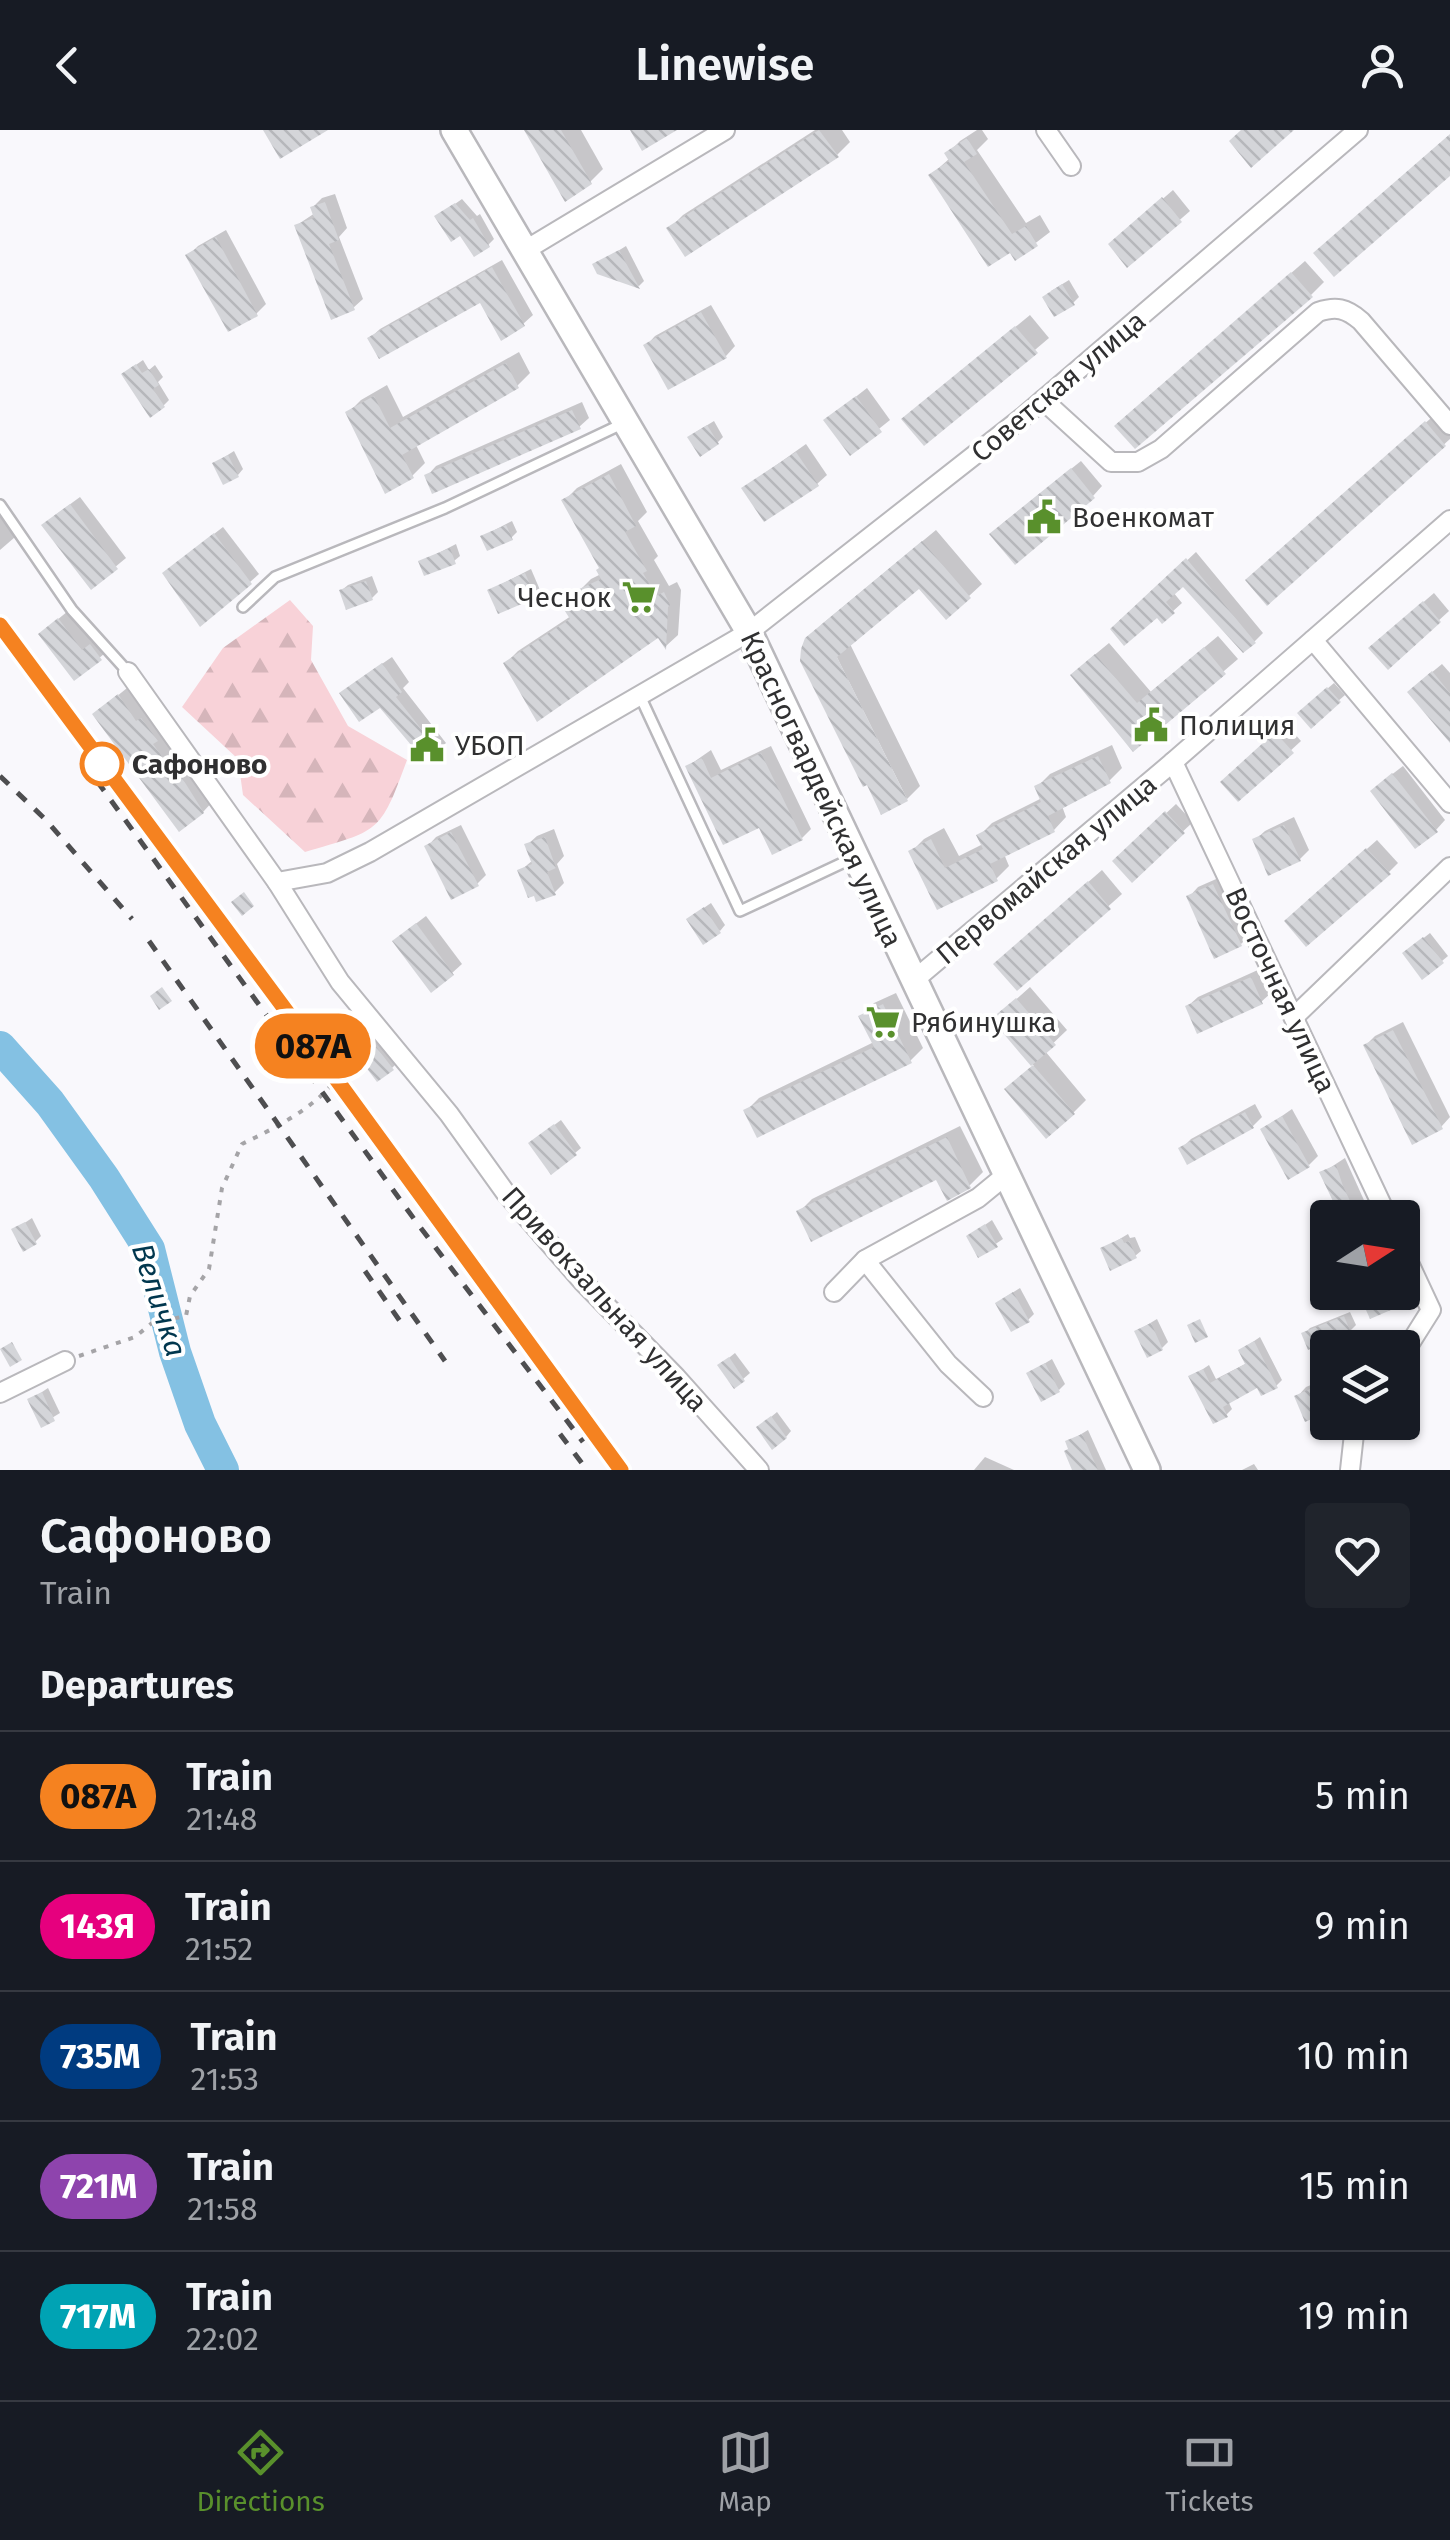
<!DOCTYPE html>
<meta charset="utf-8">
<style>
:root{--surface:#171b24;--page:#20242c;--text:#f1f3f6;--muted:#9ea1a6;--line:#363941;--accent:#59902c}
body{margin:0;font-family:"Fira Sans",sans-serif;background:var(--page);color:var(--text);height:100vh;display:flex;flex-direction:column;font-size:38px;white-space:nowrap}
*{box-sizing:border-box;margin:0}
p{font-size:32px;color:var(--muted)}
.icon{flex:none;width:55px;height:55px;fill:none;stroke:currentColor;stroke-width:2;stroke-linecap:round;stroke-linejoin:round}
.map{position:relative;height:1340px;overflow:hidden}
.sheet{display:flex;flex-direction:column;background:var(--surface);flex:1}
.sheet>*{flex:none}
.badge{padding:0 20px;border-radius:32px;font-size:35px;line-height:65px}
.needle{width:65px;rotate:78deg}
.fabs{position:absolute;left:1310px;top:1070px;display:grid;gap:20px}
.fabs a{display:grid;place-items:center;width:110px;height:110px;border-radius:10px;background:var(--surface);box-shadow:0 2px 8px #0004;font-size:50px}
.map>.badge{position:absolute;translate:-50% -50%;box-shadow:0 0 0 5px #fff}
h2{padding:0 40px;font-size:38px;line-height:90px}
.round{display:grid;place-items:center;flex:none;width:105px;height:105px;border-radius:10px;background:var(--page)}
.head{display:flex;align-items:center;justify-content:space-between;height:170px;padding:0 40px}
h1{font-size:48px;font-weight:600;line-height:75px}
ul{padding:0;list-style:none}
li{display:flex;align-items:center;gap:30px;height:130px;padding:0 40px;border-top:2px solid var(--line)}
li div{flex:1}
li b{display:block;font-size:38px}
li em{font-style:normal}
li .badge{min-width:110px;font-weight:700;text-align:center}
header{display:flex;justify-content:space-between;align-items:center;height:130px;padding:0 40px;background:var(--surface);font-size:45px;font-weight:600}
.tab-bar{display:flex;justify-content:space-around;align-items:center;height:140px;border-top:2px solid var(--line);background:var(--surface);font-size:28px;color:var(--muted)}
.tab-bar a{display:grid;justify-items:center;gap:5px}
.tab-bar .selected{color:var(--accent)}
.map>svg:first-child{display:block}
.forest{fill:url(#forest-firs)}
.shadow{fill:#0003}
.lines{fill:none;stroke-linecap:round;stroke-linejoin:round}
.river{stroke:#84c1e3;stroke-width:32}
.building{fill:url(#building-back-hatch)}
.lane-casing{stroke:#b9b8bc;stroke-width:14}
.street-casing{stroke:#b9b8bc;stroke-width:22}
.secondary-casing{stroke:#b9b8bc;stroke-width:30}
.path{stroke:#a5a4a7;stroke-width:4;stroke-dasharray:5 8;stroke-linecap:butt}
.lane{stroke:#fff;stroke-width:9}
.street{stroke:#fff;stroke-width:18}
.secondary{stroke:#fff;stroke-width:25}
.rail{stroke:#4e4e50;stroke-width:5;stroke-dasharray:12 12;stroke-linecap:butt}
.line-casing{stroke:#fff;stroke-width:22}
.line{stroke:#f58220;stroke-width:15}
.stop-dot{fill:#fff;stroke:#f58220;stroke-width:5}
.labels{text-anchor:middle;stroke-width:8;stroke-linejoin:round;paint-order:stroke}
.street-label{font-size:28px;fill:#303031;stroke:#fff}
.poi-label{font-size:28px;fill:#303031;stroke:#fff;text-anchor:start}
.stop-label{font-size:28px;font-weight:bold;fill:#303031;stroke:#fff;text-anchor:start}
.water-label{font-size:30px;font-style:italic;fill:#01374e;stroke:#fff}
</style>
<header><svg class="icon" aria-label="back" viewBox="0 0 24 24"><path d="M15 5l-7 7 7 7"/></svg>Linewise<svg class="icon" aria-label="person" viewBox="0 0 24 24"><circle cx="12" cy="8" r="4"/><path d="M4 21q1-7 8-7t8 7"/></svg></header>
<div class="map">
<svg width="1450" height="1340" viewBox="0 0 1450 1340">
<defs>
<pattern id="forest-firs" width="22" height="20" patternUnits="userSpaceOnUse" patternTransform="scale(2.5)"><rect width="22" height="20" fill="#f8d2d8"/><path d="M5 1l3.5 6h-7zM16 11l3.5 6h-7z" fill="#d5b5ba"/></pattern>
<pattern id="building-back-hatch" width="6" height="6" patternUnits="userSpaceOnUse" patternTransform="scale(2.5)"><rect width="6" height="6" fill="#d4d5d9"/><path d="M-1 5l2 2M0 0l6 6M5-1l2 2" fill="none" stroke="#b6b7bb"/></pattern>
</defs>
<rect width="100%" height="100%" fill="#f9f8fc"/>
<path class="forest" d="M290,470L313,496L311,530L348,596L407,630C380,704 380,700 305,722L243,665L238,629L182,577L223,518Z"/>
<g class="shadow">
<polygon points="526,0 581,0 603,39 590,52"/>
<polygon points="815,0 842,0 850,12 837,25 670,98 683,85"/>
<polygon points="977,0 982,0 988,9 977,20 1026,93 1040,85 1050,102 1016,128 931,45 950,28 947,24 960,11"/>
<polygon points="1173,60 1190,81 1128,135 1121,105"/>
<polygon points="335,64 347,98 339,107 363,169 353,178 297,95 315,83 313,77 322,68"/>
<polygon points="462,69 477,86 480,84 494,109 488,115 461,103 438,86"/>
<polygon points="226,100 266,174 256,184 189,125 198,116"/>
<polygon points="626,116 644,151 639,156 599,142 595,135"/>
<polygon points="502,130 533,185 523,194 481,169 370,208 380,199"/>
<polygon points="1305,131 1324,152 1311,165 1130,283"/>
<polygon points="1069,150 1079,167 1073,173 1051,161"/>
<polygon points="711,175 735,216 726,226 646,216 655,206"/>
<polygon points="1030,185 1049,208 925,313 918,276"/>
<polygon points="519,222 530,243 517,256 416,315 425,333 412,346 348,283 361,270 387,255 403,287"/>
<polygon points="143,230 149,240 155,235 163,247 158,252 169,270 163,276 130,239"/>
<polygon points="867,258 890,290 850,322 826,290"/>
<polygon points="582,272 589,288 579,297 427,346 436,336"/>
<polygon points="1439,281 1450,293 1450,309 1268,472 1261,438"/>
<polygon points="714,291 723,307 718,312 696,302"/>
<polygon points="806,314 827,345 817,354 744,358"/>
<polygon points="234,321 243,339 238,345 215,333"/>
<polygon points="1081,331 1102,356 1093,366 1002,394"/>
<polygon points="621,334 647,382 638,391 658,426 654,430 669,456 677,452 681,460 678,505 666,516 658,505 506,533 518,521 571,486 566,479 581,465 579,461 591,449 601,444 601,438 565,370 577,358"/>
<polygon points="80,367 126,428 91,457 54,386"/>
<polygon points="0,372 22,401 0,420"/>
<polygon points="512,391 517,402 511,408 483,406"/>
<polygon points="223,397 259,444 250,452 174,435"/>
<polygon points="936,400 982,454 969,466 919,456 850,514 920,656 907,669 821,495"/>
<polygon points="456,414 460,426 454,431 421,432"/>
<polygon points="1196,422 1263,503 1255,511 1243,520 1183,454 1173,462 1182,473 1162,491 1157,485 1113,500"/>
<polygon points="531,439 540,460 535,466 490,460"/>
<polygon points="372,446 378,462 372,468 342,460 348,455"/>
<polygon points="1434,463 1449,481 1388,537 1381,509"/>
<polygon points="68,481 92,512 100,506 110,519 75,548 51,495"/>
<polygon points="1218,506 1238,529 1134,618 1086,532 1109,513 1151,562"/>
<polygon points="392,527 409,552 403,558 446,613 427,630 381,574 350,556"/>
<polygon points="1442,534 1450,543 1450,609 1419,553"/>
<polygon points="1334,553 1345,565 1311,595 1306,577"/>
<polygon points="132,554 215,669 203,682 95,584"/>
<polygon points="1286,594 1301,611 1238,669 1224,652"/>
<polygon points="1112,615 1122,638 1109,651 1062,676 1066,687 1054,700 1004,724 1009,736 996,749 938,777 911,722 924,709 944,698 959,726 983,714 979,706 992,693 1042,668 1037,657 1050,644"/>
<polygon points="771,616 811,699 802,708 760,695 688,636 711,620 721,640"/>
<polygon points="1403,636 1445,690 1436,700 1382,652"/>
<polygon points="1176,674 1193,692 1132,749 1115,731"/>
<polygon points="1294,687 1309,720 1300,729 1255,710 1265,701"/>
<polygon points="461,695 486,745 477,754 427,717 436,707"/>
<polygon points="554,699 564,726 557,734 564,753 554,763 520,741 533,730 527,715 537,706"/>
<polygon points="1377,710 1398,733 1389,742 1296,782"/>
<polygon points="1102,740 1122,764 1017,858 1009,821"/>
<polygon points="1223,746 1250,805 1241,814 1189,767 1198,757"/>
<polygon points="711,773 725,795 720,801 695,784"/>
<polygon points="426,786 462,834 452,843 405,802"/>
<polygon points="1430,803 1448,826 1442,831 1411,818"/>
<polygon points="1260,839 1271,863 1261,872 1188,876 1198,867"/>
<polygon points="1030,857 1067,900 1045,921 1086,970 1073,983 1021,947 1034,936 994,889"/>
<polygon points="896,863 923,918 910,931 746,981 759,968 874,912 861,886 874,873"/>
<polygon points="1403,892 1450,987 1441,997 1366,915 1375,906"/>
<polygon points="370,896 398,932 392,938 356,907"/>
<polygon points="1255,974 1262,987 1253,996 1181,1019 1191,1009"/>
<polygon points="1292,979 1318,1026 1309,1035 1263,999"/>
<polygon points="561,990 581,1018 575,1023 537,1008"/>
<polygon points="960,996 983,1042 970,1055 948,1067 937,1047 799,1082 812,1069"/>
<polygon points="1345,1028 1372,1088 1343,1088 1322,1043"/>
<polygon points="32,1088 41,1106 35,1112 14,1100"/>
<polygon points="992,1090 1003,1109 979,1125 969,1106"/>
<polygon points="1128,1104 1130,1108 1135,1107 1141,1121 1135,1126 1103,1119"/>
<polygon points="1402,1155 1407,1165 1399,1174 1361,1162 1402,1162"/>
<polygon points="1020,1158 1034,1184 1028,1190 1004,1168"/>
<polygon points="1350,1182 1356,1195 1350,1201 1304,1204 1310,1198"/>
<polygon points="1157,1189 1168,1212 1162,1218 1137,1201"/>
<polygon points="1260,1207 1282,1250 1276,1256 1258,1255 1228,1271 1232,1279 1226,1285 1191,1247 1209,1235 1216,1249 1247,1233 1241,1220"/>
<polygon points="735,1223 750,1243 735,1256 720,1235"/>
<polygon points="1052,1229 1065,1254 1059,1260 1029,1243"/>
<polygon points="1328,1248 1328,1279 1297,1267 1306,1257"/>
<polygon points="48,1258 60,1283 42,1294 30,1270"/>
<polygon points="777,1282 791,1301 786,1307 765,1292"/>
<polygon points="1088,1300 1106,1340 1075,1340 1068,1312"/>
<polygon points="985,1327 1014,1340 974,1340"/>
<polygon points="1254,1334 1258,1340 1242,1340"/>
</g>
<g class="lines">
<polyline class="river" points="0,917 50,973 104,1048 149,1119 175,1222 200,1294 223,1340"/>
</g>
<g class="building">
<polygon points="263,0 328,0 280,29"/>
<polygon points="524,0 561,0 592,54 565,72"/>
<polygon points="630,0 677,0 642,21"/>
<polygon points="819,0 839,27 685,127 666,98"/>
<polygon points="1241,0 1294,0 1251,38 1229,11"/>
<polygon points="1450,4 1450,46 1334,147 1313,123"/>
<polygon points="967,8 977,24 964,32 1012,104 1026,96 1038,116 1015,131 1010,123 988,137 928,45 949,31 944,23"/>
<polygon points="1162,67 1182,92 1127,138 1108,114"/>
<polygon points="325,72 339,110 329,114 355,180 331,190 294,95 314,88 310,77"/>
<polygon points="455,73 470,90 473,88 490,117 474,127 460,106 451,112 434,86"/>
<polygon points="216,107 258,186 228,202 185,125"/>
<polygon points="619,120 640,159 597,144 592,134"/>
<polygon points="492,137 525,196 501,211 480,173 379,229 367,208"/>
<polygon points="1291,142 1313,167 1135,319 1114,296"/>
<polygon points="1062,154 1075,175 1054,187 1042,167"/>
<polygon points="701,182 727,228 668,260 643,215"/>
<polygon points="1015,196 1038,223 924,316 901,289"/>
<polygon points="506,233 519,258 402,325 414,348 385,364 345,282 374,266 390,298"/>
<polygon points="136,234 142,243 149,239 159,255 153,259 165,277 150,288 121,244"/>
<polygon points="856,266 882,302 850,326 823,290"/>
<polygon points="572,280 581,299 432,364 424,345"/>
<polygon points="1425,291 1446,316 1267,476 1245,450"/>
<polygon points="707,295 719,314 700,327 687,307"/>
<polygon points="796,322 819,356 764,392 741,358"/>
<polygon points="228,325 239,347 223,355 212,333"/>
<polygon points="1071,338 1095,368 1015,435 989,404"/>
<polygon points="609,344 636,396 625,402 647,441 643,443 656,466 664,462 670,475 668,477 666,520 658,508 537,592 503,533 570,489 563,478 581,470 575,461 601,449 596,440 599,438 561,370"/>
<polygon points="70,374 118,439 91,460 41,395"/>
<polygon points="506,395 513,410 487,421 480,406"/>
<polygon points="214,403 252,454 200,497 162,443"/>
<polygon points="922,411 971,468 946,490 919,459 837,527 908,671 881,685 867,655 863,657 800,531 801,519 805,508"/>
<polygon points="450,418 456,434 424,446 418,431"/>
<polygon points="1186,428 1256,513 1243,523 1183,457 1166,472 1175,483 1162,494 1157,488 1124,516 1110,499"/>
<polygon points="525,443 536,468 498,484 487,460"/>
<polygon points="366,451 373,470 346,480 339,460"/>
<polygon points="1423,471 1441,492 1388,540 1368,518"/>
<polygon points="58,488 82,520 90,514 102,530 74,551 38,504"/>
<polygon points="1204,517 1226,544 1133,622 1070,545 1095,524 1137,573"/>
<polygon points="382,533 402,562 396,567 440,623 427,634 380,578 359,592 339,563"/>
<polygon points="1432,541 1450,563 1450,613 1407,562"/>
<polygon points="1327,557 1341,572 1311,599 1297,583"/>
<polygon points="118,564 136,591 141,588 158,611 153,614 170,638 174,635 204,683 179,702 92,584"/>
<polygon points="1275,602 1294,623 1238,672 1220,652"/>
<polygon points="761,623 803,710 772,725 759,698 723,715 685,636 702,628 711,648"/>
<polygon points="1098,626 1111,653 1048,686 1055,702 990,734 998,751 937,780 908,721 931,709 945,738 983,719 976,705 1041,672 1034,656"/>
<polygon points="1392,643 1438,702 1415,719 1370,661"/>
<polygon points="1165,681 1185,703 1132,753 1112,731"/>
<polygon points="1284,695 1301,731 1268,746 1252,709"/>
<polygon points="451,702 479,756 451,770 424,716"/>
<polygon points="545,707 556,738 547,742 556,765 536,772 534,766 528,768 517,740 532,734 524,714"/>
<polygon points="1366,718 1391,744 1306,817 1284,791"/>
<polygon points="1088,751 1111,779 1017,861 993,834"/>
<polygon points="1213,754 1242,816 1214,829 1186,766"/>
<polygon points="244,762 254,776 242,786 231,772"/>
<polygon points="704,777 721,803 703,815 686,789"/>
<polygon points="416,793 454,845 431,863 392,811"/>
<polygon points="1423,807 1444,833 1422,850 1402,823"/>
<polygon points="1251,847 1263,874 1197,904 1185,876"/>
<polygon points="162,857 172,871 159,880 150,866"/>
<polygon points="1016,868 1056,915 1031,936 991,889"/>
<polygon points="883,874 912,933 757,1008 743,980 874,917 858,886"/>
<polygon points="363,900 394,940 377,952 347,912"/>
<polygon points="1393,900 1443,999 1412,1015 1363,915"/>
<polygon points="1033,935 1075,984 1046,1009 1004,959"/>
<polygon points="1245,982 1254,998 1187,1035 1178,1018"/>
<polygon points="1282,986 1310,1037 1288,1050 1260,999"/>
<polygon points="554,994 577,1025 551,1045 528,1013"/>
<polygon points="947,1007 971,1058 947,1071 936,1050 811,1112 796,1081"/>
<polygon points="1336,1035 1343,1056 1358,1088 1341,1088 1319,1042"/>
<polygon points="25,1092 37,1114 23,1122 11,1099"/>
<polygon points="985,1094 998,1117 978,1128 966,1106"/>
<polygon points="1122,1108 1124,1113 1129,1111 1137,1128 1110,1141 1100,1118"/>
<polygon points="1013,1162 1030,1192 1011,1202 995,1173"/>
<polygon points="1358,1162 1394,1162 1400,1176 1370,1189"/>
<polygon points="1344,1186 1351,1203 1308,1220 1301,1203"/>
<polygon points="1200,1189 1208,1207 1195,1213 1187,1195"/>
<polygon points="1151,1193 1163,1220 1147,1228 1134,1201"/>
<polygon points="1254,1211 1278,1258 1261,1266 1257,1258 1223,1277 1228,1287 1213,1294 1188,1246 1203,1239 1210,1253 1245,1234 1238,1220"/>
<polygon points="12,1212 22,1230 10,1237 0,1219"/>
<polygon points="729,1227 745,1251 734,1259 717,1235"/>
<polygon points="1045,1233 1060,1262 1041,1272 1026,1243"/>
<polygon points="1328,1251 1328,1282 1305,1292 1294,1266"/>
<polygon points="42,1262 55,1291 41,1298 27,1269"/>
<polygon points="771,1286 787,1308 772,1320 756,1297"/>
<polygon points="1082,1304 1098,1340 1072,1340 1064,1321 1068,1319 1065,1311"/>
</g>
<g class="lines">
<g class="lane-casing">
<g id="lane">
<polyline points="0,375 72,480 128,542"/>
<polyline points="243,477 275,447 445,378 622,294"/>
<polyline points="640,566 740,781 853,728"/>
</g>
</g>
<g class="street-casing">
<g id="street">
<polyline points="1046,0 1071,36"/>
<polyline points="524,121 725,0"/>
<path d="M1043,270L1111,332H1138L1161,319L1318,182C1336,176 1346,178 1361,191L1450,295"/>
<polyline points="1313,510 1450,673"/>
<polyline points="128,542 277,752 327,743 370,722 749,502 1023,287 1358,0"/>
<polyline points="1173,632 1388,1088"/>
<polyline points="277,752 340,852 449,984 505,1062 583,1152 676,1247 759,1340"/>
<polyline points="913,851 1173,632 1450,390"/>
<polyline points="1294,887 1450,737"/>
<polyline points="1402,1118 1431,1180 1402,1226"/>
<polyline points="865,1130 948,1234 983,1267"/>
<polyline points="834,1162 865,1130 978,1068 1006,1045"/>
<polyline points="0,1263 65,1231"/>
<polyline points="1350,1340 1354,1304 1361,1292"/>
</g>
</g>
<g class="secondary-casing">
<polyline id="secondary" points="454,0 749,502 1147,1340"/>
</g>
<path class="path" d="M79,1226L135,1207L152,1193L186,1186L190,1166L209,1139L222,1058L242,1014C275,998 319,976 339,945L338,875"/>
<use href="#lane" class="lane"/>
<use href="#street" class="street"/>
<use href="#secondary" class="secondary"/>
<g class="rail">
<polyline points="0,495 296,894 621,1340"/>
<polyline points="0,646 46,690 132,789"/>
<polyline points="97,651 417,1093 583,1312"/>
<polyline points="149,811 445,1231"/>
<polyline points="365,1141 402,1194"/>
<polyline points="560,1304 587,1340"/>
</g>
</g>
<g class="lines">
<g class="line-casing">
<polyline id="line" points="0,495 296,894 621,1340"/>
</g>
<use href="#line" class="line"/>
</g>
<defs>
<g id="civic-bare" transform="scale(2.7)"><path d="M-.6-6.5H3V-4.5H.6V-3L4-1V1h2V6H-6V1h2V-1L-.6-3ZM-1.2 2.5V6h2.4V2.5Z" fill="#59902c" stroke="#fff" stroke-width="2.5" paint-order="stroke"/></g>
<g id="supermarket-bare" transform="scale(2.7)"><path d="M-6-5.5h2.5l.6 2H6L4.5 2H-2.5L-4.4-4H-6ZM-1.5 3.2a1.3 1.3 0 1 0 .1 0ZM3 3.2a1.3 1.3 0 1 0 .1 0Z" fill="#59902c" stroke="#fff" stroke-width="2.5" paint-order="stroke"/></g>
</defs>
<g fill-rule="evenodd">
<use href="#civic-bare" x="1044" y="387"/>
<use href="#supermarket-bare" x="639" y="467"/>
<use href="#civic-bare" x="1151" y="595"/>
<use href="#civic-bare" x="427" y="615"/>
<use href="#supermarket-bare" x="883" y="892"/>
</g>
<circle class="stop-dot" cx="102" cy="634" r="20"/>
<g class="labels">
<g class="street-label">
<text transform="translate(1058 256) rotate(-40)" y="10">Советская улица</text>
<text transform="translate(822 659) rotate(65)" y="10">Красногвардейская улица</text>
<text transform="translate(1046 739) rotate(-40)" y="10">Первомайская улица</text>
<text transform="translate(1281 860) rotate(65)" y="10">Восточная улица</text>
<text transform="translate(605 1169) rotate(48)" y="10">Привокзальная улица</text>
</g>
<g class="poi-label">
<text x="1072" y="397">Военкомат</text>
<text x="611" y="477" text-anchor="end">Чеснок</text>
<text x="1179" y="605">Полиция</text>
<text x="455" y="625">УБОП</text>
<text x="911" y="902">Рябинушка</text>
</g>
<g class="stop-label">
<text x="132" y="644">Сафоново</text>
</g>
<g class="water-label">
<text transform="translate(159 1170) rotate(72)" y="10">Величка</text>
</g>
</g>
</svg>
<div class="fabs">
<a><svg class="needle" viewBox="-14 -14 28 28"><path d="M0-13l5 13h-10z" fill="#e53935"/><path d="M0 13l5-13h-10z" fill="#9ea1a6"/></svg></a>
<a><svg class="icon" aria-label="layers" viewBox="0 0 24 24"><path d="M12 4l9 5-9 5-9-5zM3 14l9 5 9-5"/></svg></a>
</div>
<b class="badge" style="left:313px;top:916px;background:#f58220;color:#111">087А</b>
</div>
<section class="sheet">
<div class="head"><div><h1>Сафоново</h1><p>Train</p></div><a class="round"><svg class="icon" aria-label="heart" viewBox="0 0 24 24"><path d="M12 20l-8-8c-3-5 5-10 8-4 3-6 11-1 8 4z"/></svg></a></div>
<h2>Departures</h2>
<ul>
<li><span class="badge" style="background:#f58220;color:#111">087А</span><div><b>Train</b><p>21:48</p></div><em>5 min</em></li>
<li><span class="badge" style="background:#e6007e;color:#fff">143Я</span><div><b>Train</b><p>21:52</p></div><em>9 min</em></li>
<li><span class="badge" style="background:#003b80;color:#fff">735М</span><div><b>Train</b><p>21:53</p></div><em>10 min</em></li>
<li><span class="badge" style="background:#8e44ad;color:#fff">721М</span><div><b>Train</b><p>21:58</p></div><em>15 min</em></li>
<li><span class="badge" style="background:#00a3b4;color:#fff">717М</span><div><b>Train</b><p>22:02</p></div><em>19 min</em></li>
</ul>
</section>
<nav class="tab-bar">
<a class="selected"><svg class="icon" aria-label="directions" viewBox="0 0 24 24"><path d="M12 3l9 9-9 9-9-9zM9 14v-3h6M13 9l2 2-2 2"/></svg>Directions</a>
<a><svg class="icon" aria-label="map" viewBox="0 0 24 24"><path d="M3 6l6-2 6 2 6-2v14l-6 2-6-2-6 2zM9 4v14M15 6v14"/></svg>Map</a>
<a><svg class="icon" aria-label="tickets" viewBox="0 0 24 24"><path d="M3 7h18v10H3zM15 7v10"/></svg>Tickets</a>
</nav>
